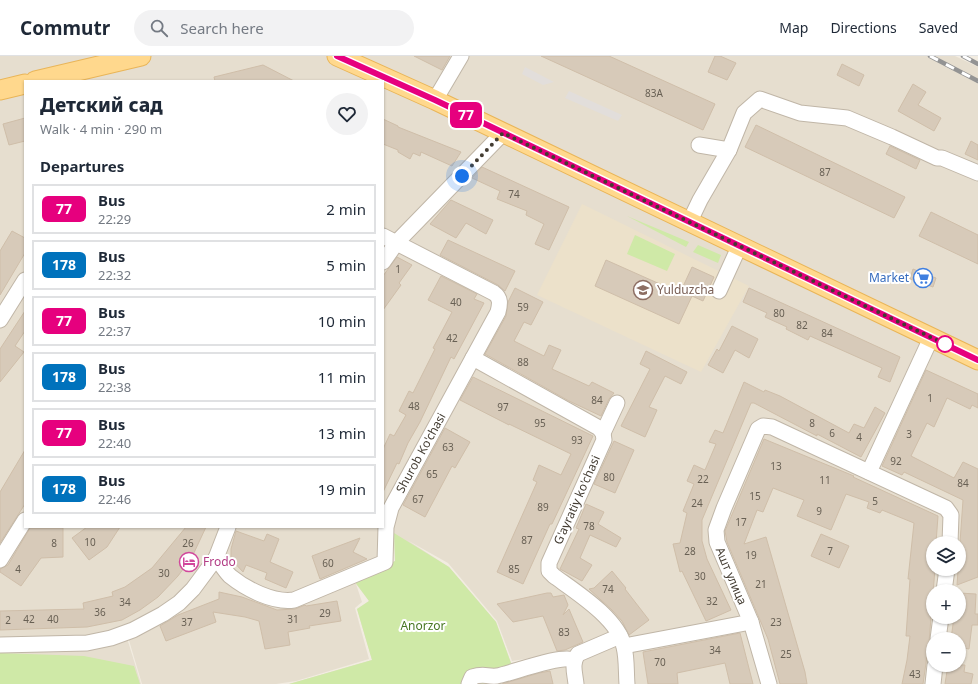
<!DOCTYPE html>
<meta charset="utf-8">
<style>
:root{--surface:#fff;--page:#f2f2f3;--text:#1f2937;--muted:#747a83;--line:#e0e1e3}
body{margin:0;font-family:"Noto Sans",sans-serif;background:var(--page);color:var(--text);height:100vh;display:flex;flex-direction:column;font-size:15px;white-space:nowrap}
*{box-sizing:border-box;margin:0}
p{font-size:13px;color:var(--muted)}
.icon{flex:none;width:22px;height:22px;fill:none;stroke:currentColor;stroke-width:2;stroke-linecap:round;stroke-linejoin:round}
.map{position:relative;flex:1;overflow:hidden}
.side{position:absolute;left:24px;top:24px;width:360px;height:448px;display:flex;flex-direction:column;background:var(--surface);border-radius:0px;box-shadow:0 1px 3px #0004}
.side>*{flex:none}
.badge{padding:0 8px;border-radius:6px;font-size:14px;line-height:26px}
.fabs{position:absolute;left:926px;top:480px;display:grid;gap:8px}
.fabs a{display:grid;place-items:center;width:40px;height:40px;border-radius:50%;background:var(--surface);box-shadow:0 1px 3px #0004;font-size:20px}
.you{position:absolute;width:20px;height:20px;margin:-10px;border:3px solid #fff;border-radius:50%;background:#1a73e8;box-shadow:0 0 0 6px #1a73e833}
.map>.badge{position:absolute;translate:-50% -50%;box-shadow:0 0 0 2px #fff}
h2{padding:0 16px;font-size:15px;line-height:36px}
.round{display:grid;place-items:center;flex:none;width:42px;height:42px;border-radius:21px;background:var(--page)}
.summary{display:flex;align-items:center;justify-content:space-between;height:68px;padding:0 16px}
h1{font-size:19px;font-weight:800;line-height:30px}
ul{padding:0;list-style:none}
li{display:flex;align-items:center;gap:12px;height:50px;margin:0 8px 6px;padding:0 8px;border:2px solid var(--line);border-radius:0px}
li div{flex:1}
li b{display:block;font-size:15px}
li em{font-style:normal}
li .badge{min-width:44px;font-weight:700;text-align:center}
header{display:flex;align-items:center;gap:24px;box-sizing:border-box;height:56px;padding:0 20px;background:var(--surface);border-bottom:1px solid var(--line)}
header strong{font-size:19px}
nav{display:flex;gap:22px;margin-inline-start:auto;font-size:14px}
.search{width:280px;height:36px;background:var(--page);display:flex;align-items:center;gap:10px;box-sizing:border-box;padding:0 14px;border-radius:22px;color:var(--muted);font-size:15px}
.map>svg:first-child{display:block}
.residential{fill:#e6decf;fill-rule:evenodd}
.education{fill:#ece1ca}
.green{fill:#cfe9a7}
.parking{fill:#e2dedb}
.building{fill:#d7cab9;stroke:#cfbea9}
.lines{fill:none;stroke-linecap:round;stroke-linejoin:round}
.minor-casing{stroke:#c0b6a7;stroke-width:17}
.major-casing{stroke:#e9b558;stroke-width:21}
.minor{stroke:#fff;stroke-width:15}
.major{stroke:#ffd88d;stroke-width:19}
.rail-casing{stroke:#939393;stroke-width:4.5}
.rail{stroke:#fff;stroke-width:3;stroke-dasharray:9;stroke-linecap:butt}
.line-casing{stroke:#fff;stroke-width:9}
.line{stroke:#e6007e;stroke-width:6}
.walk{stroke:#433c32;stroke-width:4;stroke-dasharray:0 7.2}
.stop-dot{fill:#fff;stroke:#e6007e;stroke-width:2}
.labels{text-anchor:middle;stroke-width:4;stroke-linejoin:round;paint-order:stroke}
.number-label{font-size:10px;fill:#686054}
.shop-label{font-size:12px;fill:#366cbe;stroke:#fff;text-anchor:end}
.education-label{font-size:12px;fill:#785e54;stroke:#fff;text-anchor:start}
.street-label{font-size:12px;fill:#433c32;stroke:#fff}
.hotel-label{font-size:12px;fill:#b23c85;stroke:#fff;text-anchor:start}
.park-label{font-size:12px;fill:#487723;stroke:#fff}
</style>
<header>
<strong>Commutr</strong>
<div class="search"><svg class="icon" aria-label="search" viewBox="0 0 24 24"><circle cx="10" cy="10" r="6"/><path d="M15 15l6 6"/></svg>Search here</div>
<nav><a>Map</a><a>Directions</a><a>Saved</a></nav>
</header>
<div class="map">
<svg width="978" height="628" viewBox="0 0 978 628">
<rect width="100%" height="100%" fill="#f2ece1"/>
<g class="residential">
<path d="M0,0H955L978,11V628H577L569,596L512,605L497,565L448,507L407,484L449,511L496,566L511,607L566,598L576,628H289L372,604L357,553L369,545L356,528L362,546L355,552L369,603L296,625L276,628H142L128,581L0,592ZM25,25H383V471H25ZM381,476L394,477L395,505L355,526L380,499ZM933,487H959V513H933ZM933,535H959V561H933ZM933,583H959V609H933Z"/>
<polygon points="127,582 141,628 0,628 0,593"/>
</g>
<polygon class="education" points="582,148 749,230 701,316 537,239"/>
<g class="green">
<polygon points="627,160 689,186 686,191"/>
<polygon points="635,179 675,198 667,215 627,198"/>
<polygon points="698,189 721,199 718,207 693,196"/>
<polygon points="394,477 449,511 496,566 511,607 497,622 498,628 289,628 372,604 357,553 369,545 355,526 395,505"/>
<polygon points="0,597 84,600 134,610 140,628 0,628"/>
</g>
<g class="parking">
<polygon points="525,11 554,26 543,29 522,18"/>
<polygon points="569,35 622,59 618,65 565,42"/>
</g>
<g class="building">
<polygon points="414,0 450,0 442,14"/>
<polygon points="541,0 609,0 715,48 703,74"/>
<polygon points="715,0 720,0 736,7 727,24 708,16"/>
<polygon points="842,8 864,19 859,30 837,19"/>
<polygon points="263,9 294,25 215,25 214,21"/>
<polygon points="913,28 926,36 918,49 941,62 934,75 898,55"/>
<polygon points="25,62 25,85 9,89 3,68"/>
<polygon points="383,63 398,70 398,71 461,96 452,110 421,96 420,100 413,97 410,103 398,96 398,94 383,88"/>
<polygon points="756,69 905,141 894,162 745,91"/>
<polygon points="971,85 978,89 978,104 965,98"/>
<polygon points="890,90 920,104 916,113 886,98"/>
<polygon points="482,111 569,151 549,194 535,188 544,168 526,159 527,155 497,143 500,135 472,122"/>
<polygon points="451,144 493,164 486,178 466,167 456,182 430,168"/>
<polygon points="931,156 978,179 978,208 919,180"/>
<polygon points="12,175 25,182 25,197 0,239 0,195"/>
<polygon points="448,184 515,215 505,235 498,229 440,199"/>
<polygon points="397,201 412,209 399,227 401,229 383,254 383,220"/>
<polygon points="606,204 680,237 692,211 714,221 703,245 692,240 679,268 595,230"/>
<polygon points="913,213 936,222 933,231 910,223"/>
<polygon points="441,220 477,238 474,243 484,247 454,303 451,301 420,366 408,387 399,408 397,407 383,436 383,393 390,378 394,380 406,359 399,355 409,335 413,337 435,293 433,292 452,256 428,244"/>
<polygon points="515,232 543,246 531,269 524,266 514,285 544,300 549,289 561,294 552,313 589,330 592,326 614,337 609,343 601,360 569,345 485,298 506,260 508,246"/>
<polygon points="749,232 900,301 890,326 878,321 882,312 810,280 808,284 786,273 787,271 765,261 767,257 743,246"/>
<polygon points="25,255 25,275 15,290 24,296 0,326 0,293"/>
<polygon points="732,270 758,283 749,302 735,294 723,317 708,309 717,293 719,295"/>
<polygon points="646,295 687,316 681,328 665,320 649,351 657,354 645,381 621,370 650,313 640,308"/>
<polygon points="926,314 978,338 978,352 972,349 970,353 947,342 934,371 927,367 911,400 954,422 963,406 978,413 978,521 957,529 963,444 904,416 902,419 882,410"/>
<polygon points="473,321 593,380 552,468 550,468 523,528 497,516 537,426 533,424 539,409 561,419 571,398 509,368 509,369 460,344"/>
<polygon points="744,326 764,336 765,334 780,340 849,377 854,368 864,372 875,351 885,357 861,401 817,378 817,380 754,347 751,347 702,464 702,485 707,503 731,554 706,565 682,515 680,516 673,488 680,487 687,457 683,455 694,428 687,425 694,409 705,414 716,388 709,386 715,374 723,377"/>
<polygon points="445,372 470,386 455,412 452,410 425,461 403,449"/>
<polygon points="764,383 854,420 853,421 938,460 936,487 933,487 933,513 935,513 929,586 923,628 902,628 907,604 910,580 906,580 910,523 908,523 914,467 882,454 880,457 867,452 869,446 846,438 831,474 797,460 804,444 773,432 763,456 757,454 744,488 766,481 805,616 807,628 780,628 768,583 727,486 725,475"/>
<polygon points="614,385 634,394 615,437 594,428"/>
<polygon points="25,394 25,448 0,487 0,436"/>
<polygon points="586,448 604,456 598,468 621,482 616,491 590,479 580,502 592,509 582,525 560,513 579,473 576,472"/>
<polygon points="87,471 120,471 107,491 89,504 72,482"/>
<polygon points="186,471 206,471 192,501 178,520 158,541 140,554 122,564 87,571 0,574 0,555 84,553 83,547 113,540 112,536 125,531 152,512"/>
<polygon points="30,472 63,472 63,501 41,502 21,530 0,516 0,513 8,509"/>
<polygon points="236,475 264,485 267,478 279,483 270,506 293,516 286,532 265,523 267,517 246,509 243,516 231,503 231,493"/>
<polygon points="821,478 849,490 839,512 811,500"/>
<polygon points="360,482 353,496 367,503 320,523 312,500"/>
<polygon points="612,515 626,532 625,533 649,564 629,579 622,565 612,554 589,533 594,532"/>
<polygon points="219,536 242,541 277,554 295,553 305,549 306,550 337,545 341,565 309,570 310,572 288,576 290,589 265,593 259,565 245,561 213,556 216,566 166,585 160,570 178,559 219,543"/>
<polygon points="547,537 551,537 553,541 564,539 568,549 563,559 569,553 583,586 565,594 557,595 543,560 513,566 497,548"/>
<polygon points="959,537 976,538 975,558 978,558 978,569 972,569 969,593 959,591 959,583 951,583 954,561 959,561"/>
<polygon points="740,577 753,628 730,628 725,607 677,617 678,628 648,628 643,596"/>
<polygon points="948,609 965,609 964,616 973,618 971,628 945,628"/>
<polygon points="550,615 553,628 502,628 539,617"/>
</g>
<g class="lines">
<g class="minor-casing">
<g id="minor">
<polyline points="435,44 461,0"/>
<polyline points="699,89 729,94"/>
<polyline points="689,167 700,144 729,94 744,57 760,43 800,57 847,62 892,81 937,102 942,102 978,117"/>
<polyline points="383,206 397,186 503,77"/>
<polyline points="719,235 739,191"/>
<polyline points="0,264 25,224"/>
<path d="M473,302L599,372L603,377L604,384L549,507V515L554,520C576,536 619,563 624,591C627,603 626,616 627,628"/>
<polyline points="603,377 617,347"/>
<polyline points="869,416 931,282"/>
<path d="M216,502C221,508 225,515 230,520C246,533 273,547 294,544L385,506L386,471L391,452L498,256C500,248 501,242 494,237L383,180"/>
<polyline points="0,504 25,464"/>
<polyline points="944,535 947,513"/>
<polyline points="938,583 941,561"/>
<polyline points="0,589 87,587 111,582 133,574 163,558 179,547 193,533 216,502 228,471"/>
<polyline points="624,590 751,566"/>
<path d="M469,628L472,621C485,617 486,621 497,620C513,617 561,598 574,604"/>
<path d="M576,628C575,617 571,608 578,598L620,580"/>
<polyline points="769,628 751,566 717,486 716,474 724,452 758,373 763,370 772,371 946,452 951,459 950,487"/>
<polyline points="933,628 935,609"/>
</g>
</g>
<g class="major-casing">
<g id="major">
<polyline points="337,0 435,44 978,304"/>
<polyline points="35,25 141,0"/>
<polyline points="0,34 25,28"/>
</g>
</g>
<use href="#minor" class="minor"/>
<use href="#major" class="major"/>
<g class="rail-casing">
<g id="rail">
<polyline points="930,0 978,25"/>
<polyline points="963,0 978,8"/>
</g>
</g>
<use href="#rail" class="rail"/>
</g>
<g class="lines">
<g class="line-casing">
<polyline id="line" points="337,0 435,44 978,304"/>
</g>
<use href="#line" class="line"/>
<polyline class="walk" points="462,120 503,77 945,288"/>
</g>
<defs>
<g id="supermarket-ring" transform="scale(1)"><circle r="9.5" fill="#fff" stroke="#3f7fe0" stroke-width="1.5"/><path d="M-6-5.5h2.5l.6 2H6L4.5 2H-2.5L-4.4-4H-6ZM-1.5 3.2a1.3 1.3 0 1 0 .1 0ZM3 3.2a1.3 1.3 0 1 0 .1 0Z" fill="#3f7fe0"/></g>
<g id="school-ring" transform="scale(1)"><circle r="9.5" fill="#fff" stroke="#8d6e63" stroke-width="1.5"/><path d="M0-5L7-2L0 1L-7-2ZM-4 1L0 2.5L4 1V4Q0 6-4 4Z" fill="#8d6e63"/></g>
<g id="hotel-ring" transform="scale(1)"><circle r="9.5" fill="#fff" stroke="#d1479c" stroke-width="1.5"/><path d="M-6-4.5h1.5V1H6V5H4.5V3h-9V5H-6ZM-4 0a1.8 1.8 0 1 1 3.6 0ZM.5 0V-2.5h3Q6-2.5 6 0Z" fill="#d1479c"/></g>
</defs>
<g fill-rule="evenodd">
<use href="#supermarket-ring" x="923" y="222"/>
<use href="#school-ring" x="643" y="234"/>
<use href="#hotel-ring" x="189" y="506"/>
</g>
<circle class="stop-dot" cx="945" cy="288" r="8"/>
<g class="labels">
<g class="number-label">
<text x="654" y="41">83A</text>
<text x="825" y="120">87</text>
<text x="514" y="142">74</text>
<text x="398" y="217">1</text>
<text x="456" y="250">40</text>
<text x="523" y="255">59</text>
<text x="779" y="261">80</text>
<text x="802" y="273">82</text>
<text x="827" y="281">84</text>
<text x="452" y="286">42</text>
<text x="523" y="310">88</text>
<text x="930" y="346">1</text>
<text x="597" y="348">84</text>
<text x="414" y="354">48</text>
<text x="503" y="355">97</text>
<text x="540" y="371">95</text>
<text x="812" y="371">8</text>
<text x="832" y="381">6</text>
<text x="909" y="382">3</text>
<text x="859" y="385">4</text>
<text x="577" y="388">93</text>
<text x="448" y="395">63</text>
<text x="896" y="409">92</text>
<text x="776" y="414">13</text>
<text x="432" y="422">65</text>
<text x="609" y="425">80</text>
<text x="703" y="427">22</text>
<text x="825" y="428">11</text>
<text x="963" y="431">84</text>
<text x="755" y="444">15</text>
<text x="418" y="447">67</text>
<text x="875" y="449">5</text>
<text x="697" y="451">24</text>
<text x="543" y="455">89</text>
<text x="819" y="459">9</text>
<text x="741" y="470">17</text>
<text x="589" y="474">78</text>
<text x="527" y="488">87</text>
<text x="90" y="490">10</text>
<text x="54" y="491">8</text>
<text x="188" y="491">26</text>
<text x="690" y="499">28</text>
<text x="830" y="499">7</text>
<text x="751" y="503">19</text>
<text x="328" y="511">60</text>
<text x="18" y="517">4</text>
<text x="514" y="517">85</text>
<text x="164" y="521">30</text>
<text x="700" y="524">30</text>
<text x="761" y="532">21</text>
<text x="608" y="537">74</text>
<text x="712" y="549">32</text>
<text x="125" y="550">34</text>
<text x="100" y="560">36</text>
<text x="325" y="561">29</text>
<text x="29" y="567">42</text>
<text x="53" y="567">40</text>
<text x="293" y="567">31</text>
<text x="8" y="568">2</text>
<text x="187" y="570">37</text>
<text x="776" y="570">23</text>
<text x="564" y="580">83</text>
<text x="715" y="598">34</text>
<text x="786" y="602">25</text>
<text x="660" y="610">70</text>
<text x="915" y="622">43</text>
</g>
<g class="shop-label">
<text x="909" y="226">Market</text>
</g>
<g class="education-label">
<text x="657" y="238">Yulduzcha</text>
</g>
<g class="street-label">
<text transform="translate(421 397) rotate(-61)" y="4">Shurob Ko'chasi</text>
<text transform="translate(577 444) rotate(-66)" y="4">G'ayratiy ko'chasi</text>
<text transform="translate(731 520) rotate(67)" y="4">Ашт улица</text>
</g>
<g class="hotel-label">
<text x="203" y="510">Frodo</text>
</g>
<g class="park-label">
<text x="423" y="574">Anorzor</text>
</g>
</g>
</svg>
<div class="fabs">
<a><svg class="icon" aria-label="layers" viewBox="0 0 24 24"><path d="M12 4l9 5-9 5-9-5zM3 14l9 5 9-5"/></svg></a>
<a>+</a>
<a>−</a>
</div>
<div class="you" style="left:462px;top:120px"></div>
<b class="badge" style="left:466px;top:59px;background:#e6007e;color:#fff">77</b>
<section class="side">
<div class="summary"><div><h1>Детский сад</h1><p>Walk · 4 min · 290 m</p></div><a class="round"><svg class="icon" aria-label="heart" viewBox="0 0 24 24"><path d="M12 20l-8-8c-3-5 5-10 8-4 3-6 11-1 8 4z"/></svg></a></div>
<h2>Departures</h2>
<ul>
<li><span class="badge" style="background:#e6007e;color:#fff">77</span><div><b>Bus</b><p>22:29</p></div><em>2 min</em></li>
<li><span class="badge" style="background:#0072bc;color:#fff">178</span><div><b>Bus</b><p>22:32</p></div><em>5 min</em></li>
<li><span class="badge" style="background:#e6007e;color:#fff">77</span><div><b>Bus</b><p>22:37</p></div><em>10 min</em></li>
<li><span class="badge" style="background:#0072bc;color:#fff">178</span><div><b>Bus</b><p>22:38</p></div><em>11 min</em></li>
<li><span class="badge" style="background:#e6007e;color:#fff">77</span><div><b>Bus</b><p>22:40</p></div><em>13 min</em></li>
<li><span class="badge" style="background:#0072bc;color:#fff">178</span><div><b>Bus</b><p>22:46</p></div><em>19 min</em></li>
</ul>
</section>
</div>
